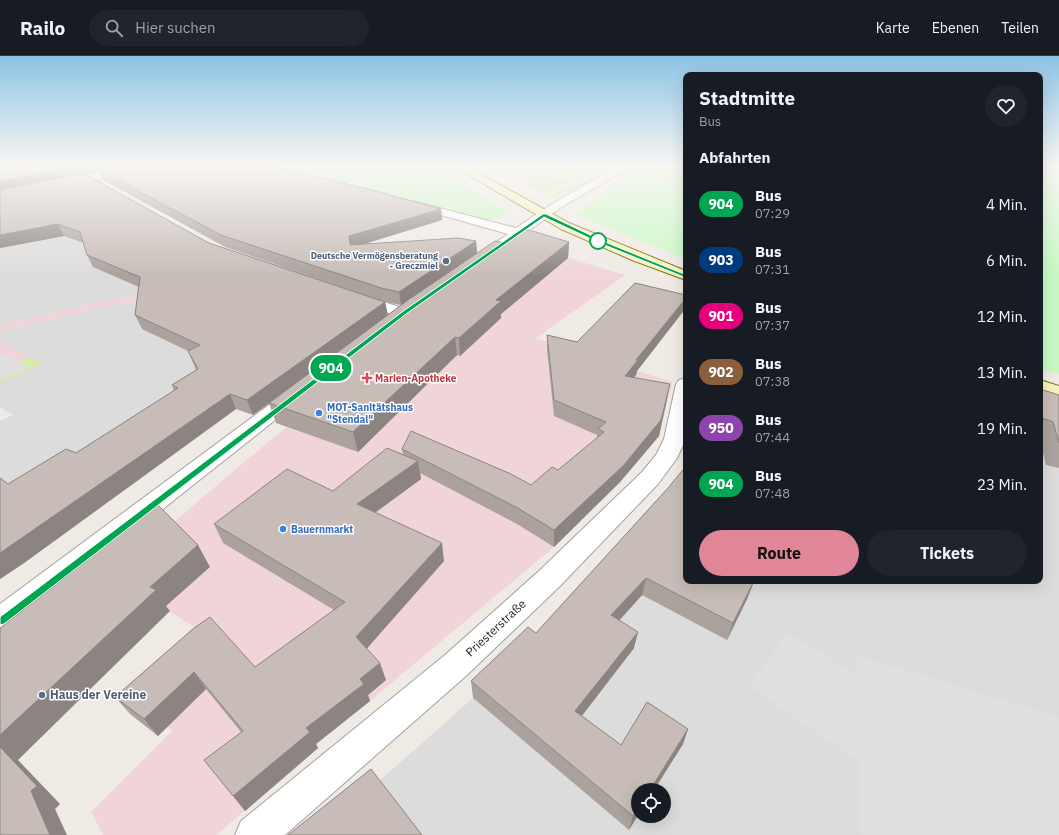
<!DOCTYPE html>
<html lang="de">
<meta charset="utf-8">
<style>
:root{--surface:#171b24;--page:#20242c;--text:#f1f3f6;--muted:#9ea1a6;--line:#363941;--accent:#e18698}
body{margin:0;font-family:"IBM Plex Sans",sans-serif;background:var(--page);color:var(--text);height:100vh;display:flex;flex-direction:column;font-size:15px;white-space:nowrap}
*{box-sizing:border-box;margin:0}
p{font-size:13px;color:var(--muted)}
.icon{flex:none;width:22px;height:22px;fill:none;stroke:currentColor;stroke-width:2;stroke-linecap:round;stroke-linejoin:round}
.map{position:relative;flex:1;overflow:hidden}
.details{position:absolute;left:683px;top:16px;width:360px;height:512px;display:flex;flex-direction:column;background:var(--surface);border-radius:8px;box-shadow:0 4px 16px #0002}
.details>*{flex:none}
.badge{padding:0 8px;border-radius:13px;font-size:14px;line-height:26px}
.fabs{position:absolute;left:631px;top:727px;display:grid;gap:8px}
.fabs a{display:grid;place-items:center;width:40px;height:40px;border-radius:50%;background:var(--surface);box-shadow:0 4px 16px #0002;font-size:20px}
.map>.badge{position:absolute;translate:-50% -50%;box-shadow:0 0 0 2px #fff}
h2{padding:0 16px;font-size:15px;line-height:36px}
.round{display:grid;place-items:center;flex:none;width:42px;height:42px;border-radius:21px;background:var(--page)}
.headline{display:flex;align-items:center;justify-content:space-between;height:68px;padding:0 16px}
h1{font-size:19px;font-weight:700;line-height:30px}
.primary-button{display:flex;gap:8px;margin-top:auto;padding:8px 16px}
.primary-button a{flex:1;height:46px;border-radius:24px;background:var(--accent);color:#111;font-size:16px;font-weight:700;line-height:46px;text-align:center}
.primary-button a+a{background:var(--page);color:var(--text)}
ul{padding:0;list-style:none}
li{display:flex;align-items:center;gap:12px;height:56px;padding:0 16px}
li div{flex:1}
li b{display:block;font-size:15px}
li em{font-style:normal}
li .badge{min-width:44px;font-weight:700;text-align:center}
header{display:flex;align-items:center;gap:24px;box-sizing:border-box;height:56px;padding:0 20px;background:var(--surface);border-bottom:1px solid var(--line)}
header strong{font-size:19px}
nav{display:flex;gap:22px;margin-inline-start:auto;font-size:14px}
.search{width:280px;height:36px;background:var(--page);display:flex;align-items:center;gap:10px;box-sizing:border-box;padding:0 14px;border-radius:22px;color:var(--muted);font-size:15px}
.map>svg:first-child{display:block}
.residential{fill:#dddcdc;fill-rule:evenodd}
.commercial{fill:#f0d4d8}
.grass{fill:#d5eaab}
.park{fill:#c8f9c2}
.parking{fill:#dfdfdf}
.lines{fill:none;stroke-linecap:round;stroke-linejoin:round}
.street-casing{stroke:#a3a3a3;stroke-width:2}
.secondary-casing{stroke:#776f05;stroke-width:2}
.street{fill:#fff;fill-rule:evenodd}
.secondary{fill:#f9f1b9;fill-rule:evenodd}
.wall{fill:#aba29e;fill-rule:evenodd}
.shaded-wall{fill:#8b8481}
.building{fill:#c7bcb8;stroke:#8b8481}
.line{fill:#00a651;stroke:#fff}
.stop-dot{fill:#fff;stroke:#00a651;stroke-width:2}
.service-dot{fill:#5c6f8a;stroke:#fff;stroke-width:1.5}
.health-dot{fill:#e0444e;stroke:#fff;stroke-width:1.5}
.shop-dot{fill:#3f7fe0;stroke:#fff;stroke-width:1.5}
.labels{text-anchor:middle;stroke-width:3;stroke-linejoin:round;paint-order:stroke}
.far-service-label{font-size:9px;font-weight:bold;fill:#4e5e75;stroke:#fff;text-anchor:end}
.health-label{font-size:10px;font-weight:bold;fill:#be3a42;stroke:#fff;text-anchor:start}
.shop-label{font-size:10px;font-weight:bold;fill:#366cbe;stroke:#fff;text-anchor:start}
.near-street-label{font-size:12px;fill:#1f1f1f;stroke:#fff}
.near-service-label{font-size:12px;font-weight:bold;fill:#4e5e75;stroke:#fff;text-anchor:start}
</style>
<header>
<strong>Railo</strong>
<div class="search"><svg class="icon" aria-label="search" viewBox="0 0 24 24"><circle cx="10" cy="10" r="6"/><path d="M15 15l6 6"/></svg>Hier suchen</div>
<nav><a>Karte</a><a>Ebenen</a><a>Teilen</a></nav>
</header>
<div class="map">
<svg width="1059" height="779" viewBox="0 0 1059 779">
<rect width="100%" height="100%" fill="#f0eae5"/>
<g class="residential">
<polygon points="45,135 171,235 113,243 0,269 0,144"/>
<polygon points="162,241 306,302 0,523 0,365 13,359 0,351 0,327 42,307 0,286 0,275 112,249"/>
<path d="M1040,354L1059,360V779H318L473,642L636,482L686,525H1040ZM638,734H664V760H638Z"/>
</g>
<g class="commercial">
<polygon points="529,190 625,219 536,282 672,326 659,380 620,426 554,491 370,645 315,688 318,692 216,779 103,779 91,756 172,675 167,670 231,593 111,520 244,406 331,335"/>
<polygon points="171,235 161,241 112,249 0,275 0,269 113,243"/>
<polygon points="0,286 30,301 43,307 0,327"/>
</g>
<g class="grass">
<polygon points="490,111 505,111 574,126 545,138 526,129 529,128 522,124 519,125"/>
<polygon points="514,111 556,111 591,118 578,124"/>
<polygon points="647,111 686,111 686,130 641,118"/>
<polygon points="594,119 592,124 560,141 554,143 548,140"/>
<polygon points="30,301 43,307 0,327 0,324 28,312 18,306"/>
</g>
<g class="park">
<polygon points="277,111 436,111 483,141 507,155 503,160 488,165"/>
<polygon points="1040,111 1059,111 1059,318 1040,312"/>
<polygon points="632,116 686,130 686,203 575,158"/>
</g>
<g class="parking">
<polygon points="0,299 3,300 5,299 29,311 0,324"/>
<polygon points="787,576 856,619 856,599 1059,661 1059,779 861,779 859,706 749,630"/>
</g>
<g class="lines">
<g class="street-casing">
<g id="street">
<polygon points="127,111 148,111 143,114 62,131 57,128 62,125"/>
<polygon points="616,111 630,111 560,152 491,203 486,204 481,203 479,200 481,197 508,178 409,150 407,148 409,146 413,145 516,172 552,148"/>
<polygon points="357,238 410,254 412,257 410,260 404,262 351,246 349,243 351,240"/>
<polygon points="686,322 686,383 677,402 658,428 559,531 467,619 285,779 235,779 241,765 445,599 539,515 642,416 656,399 664,383 676,328 679,324"/>
<polygon points="296,332 303,334 306,338 303,342 10,574 0,578 0,548 289,334"/>
</g>
</g>
<g class="secondary-casing">
<g id="secondary">
<polygon points="455,111 468,111 569,167 686,215 686,224 632,204 561,173"/>
<polygon points="1040,324 1059,330 1059,342 1040,336"/>
</g>
</g>
<use href="#street" class="street"/>
<use href="#secondary" class="secondary"/>
</g>
<g class="wall">
<path d="M0,111H278L389,139L441,153L442,164L364,188L476,185L477,197L504,187L569,186L568,202L501,258V262L460,300L457,299L358,396L276,367L269,347L329,303L253,359L236,353L24,507L0,523V422L8,428L76,397L174,335L172,329L196,314L188,295L142,273L135,259L139,231L93,211L87,199L84,187L64,180L0,192ZM100,115L103,124L225,191L365,239L209,187L85,118ZM385,246L401,249L388,259Z"/>
<polygon points="686,239 685,253 637,315 636,319 634,322 667,343 659,380 620,426 554,491 517,468 420,417 421,423 375,457 444,505 367,592 386,624 368,639 370,645 316,688 318,692 245,755 241,676 206,633 158,680 130,658 115,641 194,572 255,611 334,554 223,487 214,468 333,435 403,399 402,393 531,429 558,414 597,382 597,379 554,360 547,293 547,279 577,286"/>
<polygon points="1040,333 1059,339 1059,412 1046,409 1040,384"/>
<polygon points="668,432 748,541 727,584 642,539 619,564 634,592 582,660 621,689 688,673 683,688 654,734 638,734 638,759 629,774 473,642 471,625 536,577"/>
</g>
<g class="shaded-wall">
<polygon points="67,111 118,111 99,114 100,115 0,137 0,125"/>
<polygon points="441,153 442,164 351,192 349,180"/>
<polygon points="58,168 64,180 0,192 0,179"/>
<polygon points="476,185 477,197 401,249 399,236"/>
<polygon points="569,186 568,202 501,258 501,262 460,300 459,282 496,244"/>
<polygon points="686,242 685,253 637,315 636,319 623,335 625,320 636,304"/>
<polygon points="385,246 388,260 253,359 247,344"/>
<polygon points="455,281 457,299 358,396 353,376"/>
<polygon points="670,328 667,343 659,380 620,426 554,491 554,474"/>
<polygon points="230,338 236,353 24,507 0,523 0,497"/>
<polygon points="418,405 421,423 362,466 357,448"/>
<polygon points="442,487 444,505 362,598 356,581"/>
<polygon points="198,489 210,511 166,550 170,555 18,704 60,748 55,753 67,779 50,779 0,691 0,679 150,531"/>
<polygon points="646,522 642,539 609,576 611,559"/>
<polygon points="754,525 748,541 727,584 733,567"/>
<polygon points="638,576 634,592 573,671 575,655"/>
<polygon points="380,607 386,624 368,639 370,645 316,688 318,692 245,755 233,740 306,672 360,623"/>
<polygon points="194,616 206,633 158,680 144,663"/>
<polygon points="688,673 683,688 654,734 650,734"/>
<polygon points="638,752 638,759 629,774 633,760"/>
</g>
<g class="building">
<polygon points="0,111 67,111 0,125"/>
<polygon points="111,111 278,111 388,138 386,138 441,153 349,180 350,189 458,182 476,185 399,236 381,232 221,179 99,114"/>
<polygon points="83,117 209,187 385,246 247,344 230,338 0,497 0,422 8,428 66,393 76,397 178,332 172,329 198,313 188,295 200,289 135,259 140,221 87,199 80,176 58,168 0,179 0,134"/>
<polygon points="529,174 569,186 496,244 501,245 459,282 455,281 353,376 269,347 408,244 495,185 504,187 523,175"/>
<polygon points="635,227 686,239 686,242 636,304 638,304 625,320 670,328 661,364 623,410 554,474 516,451 402,393 411,375 511,418 531,429 552,411 558,414 604,376 598,373 606,366 554,344 547,279 577,286"/>
<polygon points="1040,333 1059,339 1059,387 1053,366 1040,361"/>
<polygon points="387,392 418,405 357,448 442,487 356,581 380,607 360,623 364,628 306,672 310,676 233,740 204,704 243,675 194,616 144,663 115,641 194,572 210,561 255,611 345,546 214,468 287,413 333,435"/>
<polygon points="686,410 686,525 754,525 733,567 646,522 611,559 638,576 575,655 621,689 647,646 688,673 650,734 638,734 638,752 633,760 471,625 528,571 536,577 668,432"/>
<polygon points="158,449 198,489 150,531 156,534 0,679 0,572"/>
<polygon points="0,691 37,730 31,735 50,779 0,779"/>
<polygon points="371,713 422,779 288,779"/>
</g>
<linearGradient id="sky" x2="0" y2="1"><stop stop-color="#8dc3e4"/><stop offset="0.5" stop-color="#f8f6f3"/><stop offset="1" stop-color="#f8f6f3" stop-opacity="0"/></linearGradient>
<rect width="1059" height="220" fill="url(#sky)"/>
<polygon class="line" points="543,158 546,158 605,186 689,220 684,221 602,188 544,161 406,258 4,568 0,569 0,561 402,256"/>
<circle class="stop-dot" cx="598" cy="185" r="8"/>
<g class="service-dot">
<circle cx="446" cy="205" r="4"/>
<circle cx="42" cy="639" r="4"/>
</g>
<path class="health-dot" d="M365 316h4v4h4v4h-4v4h-4v-4h-4v-4h4z"/>
<g class="shop-dot">
<circle cx="319" cy="357" r="4"/>
<circle cx="283" cy="473" r="4"/>
</g>
<g class="labels">
<g class="far-service-label">
<text x="438" y="203">Deutsche Vermögensberatung<tspan x="438" dy="10">- Greczmiel</tspan></text>
</g>
<g class="health-label">
<text x="375" y="326">Marien-Apotheke</text>
</g>
<g class="shop-label">
<text x="327" y="355">MOT-Sanitätshaus<tspan x="327" dy="12">"Stendal"</tspan></text>
<text x="291" y="477">Bauernmarkt</text>
</g>
<g class="near-street-label">
<text transform="translate(496 572) rotate(-43)" y="4">Priesterstraße</text>
</g>
<g class="near-service-label">
<text x="50" y="643">Haus der Vereine</text>
</g>
</g>
</svg>
<div class="fabs">
<a><svg class="icon" aria-label="locate" viewBox="0 0 24 24"><circle cx="12" cy="12" r="6"/><path d="M12 2v4M12 18v4M2 12h4M18 12h4"/></svg></a>
</div>
<b class="badge" style="left:331px;top:312px;background:#00a651;color:#fff">904</b>
<section class="details">
<div class="headline"><div><h1>Stadtmitte</h1><p>Bus</p></div><a class="round"><svg class="icon" aria-label="heart" viewBox="0 0 24 24"><path d="M12 20l-8-8c-3-5 5-10 8-4 3-6 11-1 8 4z"/></svg></a></div>
<h2>Abfahrten</h2>
<ul>
<li><span class="badge" style="background:#00a651;color:#fff">904</span><div><b>Bus</b><p>07:29</p></div><em>4 Min.</em></li>
<li><span class="badge" style="background:#003b80;color:#fff">903</span><div><b>Bus</b><p>07:31</p></div><em>6 Min.</em></li>
<li><span class="badge" style="background:#e6007e;color:#fff">901</span><div><b>Bus</b><p>07:37</p></div><em>12 Min.</em></li>
<li><span class="badge" style="background:#8b5e3c;color:#fff">902</span><div><b>Bus</b><p>07:38</p></div><em>13 Min.</em></li>
<li><span class="badge" style="background:#8e44ad;color:#fff">950</span><div><b>Bus</b><p>07:44</p></div><em>19 Min.</em></li>
<li><span class="badge" style="background:#00a651;color:#fff">904</span><div><b>Bus</b><p>07:48</p></div><em>23 Min.</em></li>
</ul>
<div class="primary-button"><a>Route</a><a>Tickets</a></div>
</section>
</div>
